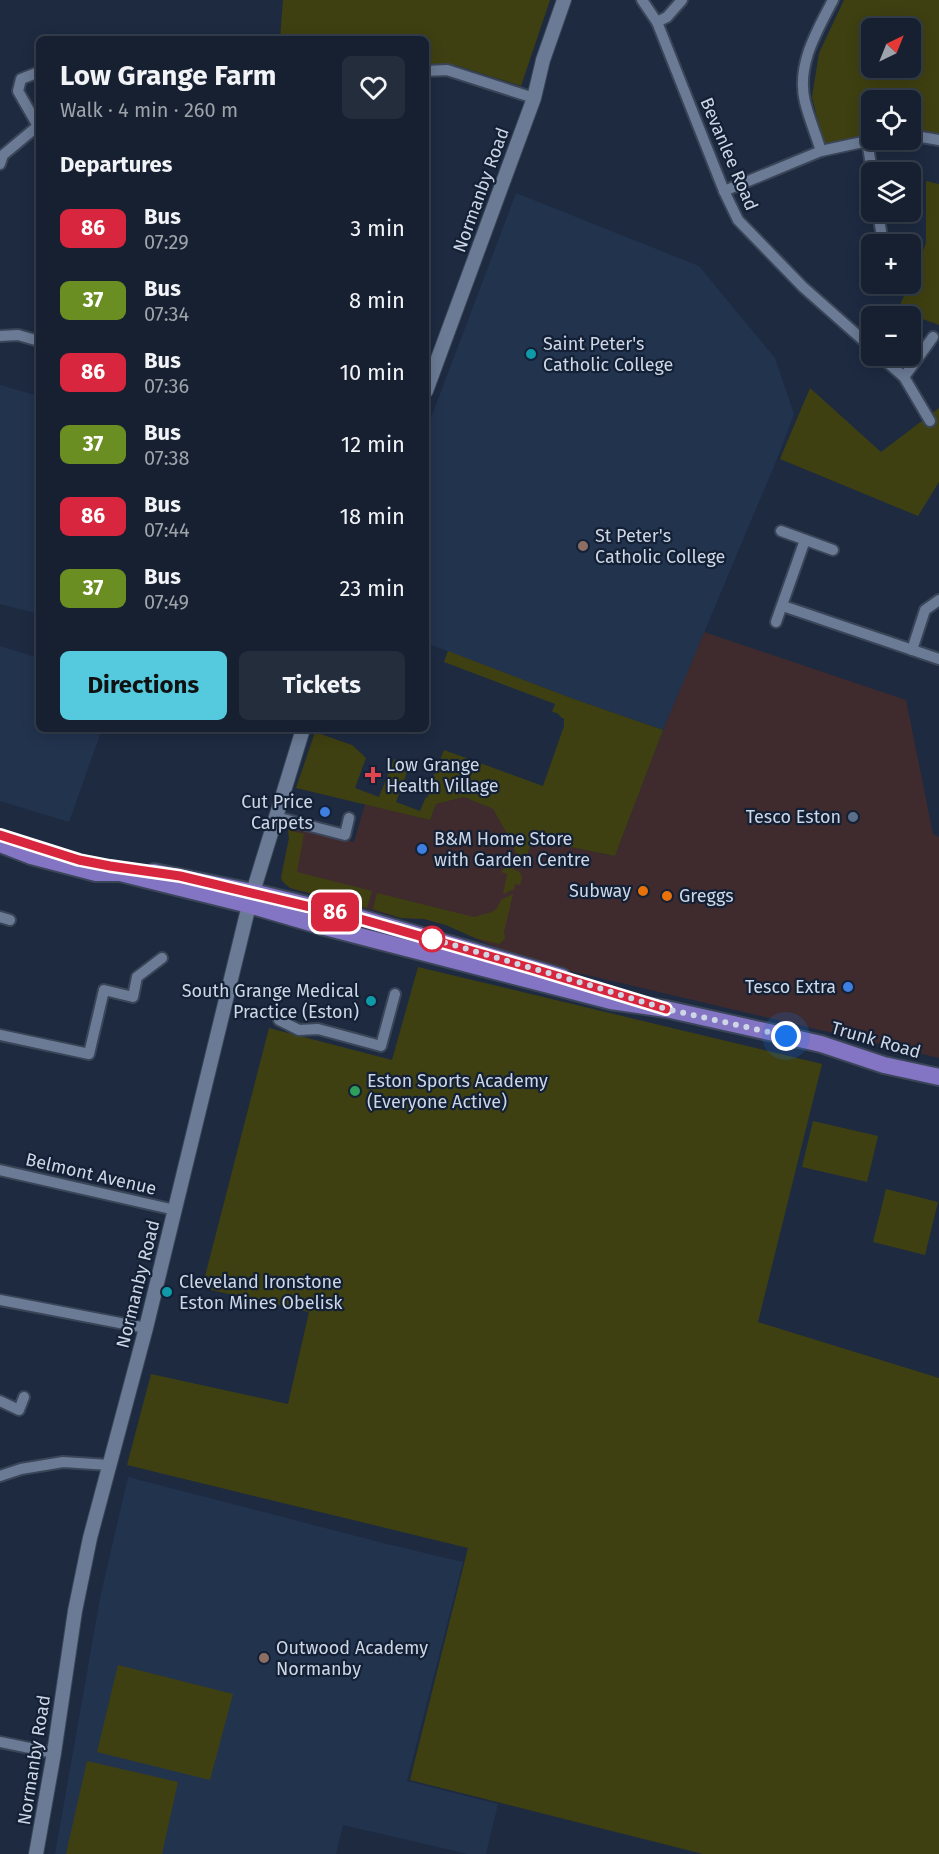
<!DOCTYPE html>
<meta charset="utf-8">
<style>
:root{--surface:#162030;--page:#232d3c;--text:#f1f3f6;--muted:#9ea3ab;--line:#353e4c;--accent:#55cade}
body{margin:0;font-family:"Fira Sans",sans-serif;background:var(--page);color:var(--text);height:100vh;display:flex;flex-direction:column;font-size:22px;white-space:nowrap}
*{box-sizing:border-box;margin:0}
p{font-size:20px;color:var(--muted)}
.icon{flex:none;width:33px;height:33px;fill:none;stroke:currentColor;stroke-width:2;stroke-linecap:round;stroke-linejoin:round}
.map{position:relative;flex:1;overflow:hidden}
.details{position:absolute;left:36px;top:36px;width:393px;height:696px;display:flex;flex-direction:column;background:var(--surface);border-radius:9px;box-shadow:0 3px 15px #0003,0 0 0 2px var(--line)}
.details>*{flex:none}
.badge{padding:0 12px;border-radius:9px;font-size:21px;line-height:39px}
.needle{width:39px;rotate:43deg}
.fabs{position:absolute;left:861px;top:18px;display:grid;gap:12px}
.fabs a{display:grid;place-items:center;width:60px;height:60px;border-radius:9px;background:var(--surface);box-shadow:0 3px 15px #0003,0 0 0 2px var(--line);font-size:30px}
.you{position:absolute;width:30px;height:30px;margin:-15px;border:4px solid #fff;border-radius:50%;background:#1a73e8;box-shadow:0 0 0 9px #1a73e833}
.map>.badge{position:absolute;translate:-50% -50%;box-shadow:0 0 0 3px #fff}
h2{padding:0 24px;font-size:22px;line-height:54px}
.round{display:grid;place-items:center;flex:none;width:63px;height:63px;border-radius:9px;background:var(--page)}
.overview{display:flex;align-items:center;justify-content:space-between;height:102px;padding:0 24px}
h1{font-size:28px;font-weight:700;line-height:45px}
.cta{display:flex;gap:12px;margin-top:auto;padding:12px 24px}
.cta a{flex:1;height:69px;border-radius:9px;background:var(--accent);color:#111;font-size:24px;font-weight:700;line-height:69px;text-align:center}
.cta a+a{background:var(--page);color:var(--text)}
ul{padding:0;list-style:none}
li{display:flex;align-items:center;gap:18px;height:72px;padding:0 24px}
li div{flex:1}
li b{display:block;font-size:22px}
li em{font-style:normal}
li .badge{min-width:66px;font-weight:700;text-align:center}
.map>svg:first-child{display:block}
.commercial{fill:#3f2b2d}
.built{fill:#22334e}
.green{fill:#3f4011;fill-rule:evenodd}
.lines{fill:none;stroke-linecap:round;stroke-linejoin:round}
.minor-casing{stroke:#3a4558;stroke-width:14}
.tertiary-casing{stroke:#3a4558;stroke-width:16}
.primary-casing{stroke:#3a4558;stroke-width:20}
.minor{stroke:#6b7b95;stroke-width:10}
.tertiary{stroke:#6b7b95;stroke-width:14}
.primary{stroke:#8474c4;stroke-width:16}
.line-casing{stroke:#fff;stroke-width:14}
.line{stroke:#d7263d;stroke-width:9}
.walk{stroke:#cdd6e5;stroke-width:6;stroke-dasharray:0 10.8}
.culture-dot{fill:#0f9aa8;stroke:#132035;stroke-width:2}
.education-dot{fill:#8d6e63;stroke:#132035;stroke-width:2}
.health-dot{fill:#e0444e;stroke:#132035;stroke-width:2}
.shop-dot{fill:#3f7fe0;stroke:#132035;stroke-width:2}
.service-dot{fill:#5c6f8a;stroke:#132035;stroke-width:2}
.food-dot{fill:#e8710a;stroke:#132035;stroke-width:2}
.stop-dot{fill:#fff;stroke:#d7263d;stroke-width:3}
.leisure-dot{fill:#2e9e5b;stroke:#132035;stroke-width:2}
.labels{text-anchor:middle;stroke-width:4.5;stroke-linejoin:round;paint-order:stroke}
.street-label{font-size:18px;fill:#cdd6e5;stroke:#132035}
.poi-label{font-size:18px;fill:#cdd6e5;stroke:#132035;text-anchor:start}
</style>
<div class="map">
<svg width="939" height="1854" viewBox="0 0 939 1854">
<rect width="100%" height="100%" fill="#1d2a40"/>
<polygon class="commercial" points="704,632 906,700 933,834 939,837 939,1058 523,960 446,925 424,919 401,918 290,888 283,882 281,878 289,838 287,824 354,842 365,804 430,820 436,804 464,797 493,809 511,841 513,847 526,861 530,846 541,841 615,856 663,730"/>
<g class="built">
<polygon points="516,193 699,266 775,358 794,414 777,459 663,730 571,698 426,643 426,431"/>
<polygon points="0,385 39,396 39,614 0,604"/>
<polygon points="0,646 39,658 39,729 102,729 69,822 0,801"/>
<polygon points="128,1477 387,1544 463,1562 407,1781 498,1804 486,1854 468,1854 343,1825 336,1854 55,1854 101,1593"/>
</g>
<g class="green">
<polygon points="283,0 550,0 521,86 455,65 426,67 426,39 280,39"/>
<path d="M844,0H939V138L911,133L910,100H872L871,136L825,149L812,97L819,53ZM872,28H910V68H872Z"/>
<polygon points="926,181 939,184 939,325 898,310 926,243"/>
<polygon points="810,388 881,452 939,408 939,482 918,516 780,459"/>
<polygon points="448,651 571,698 663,730 615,856 541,841 530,846 526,861 520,859 516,853 511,841 493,809 464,797 436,804 430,820 296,788 315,732 352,745 366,758 355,788 379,797 394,759 410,764 396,802 420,811 426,797 427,798 430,791 428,790 444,750 543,786 564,726 564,718 562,718 557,713 552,712 555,704 444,662"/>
<polygon points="288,830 304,834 297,872 372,891 367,908 290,888 283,882 281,878 289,838"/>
<polygon points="507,866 520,872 522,878 520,885 515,884 514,889 503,894 507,874 501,872"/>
<polygon points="377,893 474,917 492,912 497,908 501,900 513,894 504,932 505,939 499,944 475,938 446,925 424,919 401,918 373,909"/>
<polygon points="418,967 822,1064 758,1322 939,1378 939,1854 703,1854 410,1780 468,1548 127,1465 151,1374 288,1404 309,1312 202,1288 269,1028 392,1060"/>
<polygon points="813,1121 878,1136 867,1182 802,1167"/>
<polygon points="886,1189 938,1202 925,1255 873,1242"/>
<polygon points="118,1665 233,1694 210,1780 97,1752"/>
<polygon points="87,1761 178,1782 162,1854 66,1854"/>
</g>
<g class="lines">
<g class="minor-casing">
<g id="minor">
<polyline points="642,0 657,22 724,191 738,220 803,287 872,348"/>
<polyline points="657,22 667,17 682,0"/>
<polyline points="426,71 447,70 534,98"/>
<polyline points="38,126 18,91 21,79 39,72"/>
<polyline points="910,135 939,140"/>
<polyline points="867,140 872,172"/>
<path d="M821,151C816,135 809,118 805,102C796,65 817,31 833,0"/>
<polyline points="0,164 3,155 39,125"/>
<polyline points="724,191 821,151 872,140"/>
<polyline points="878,212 883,244"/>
<polyline points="0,336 18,335 39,341"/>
<polyline points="880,356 904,377 930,421"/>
<polyline points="904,377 933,337"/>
<polyline points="781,531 833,550"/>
<polyline points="783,606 939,659"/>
<polyline points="776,622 805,540"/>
<polyline points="912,650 925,610 939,600"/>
<polyline points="276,817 345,835 349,818"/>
<polyline points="0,917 10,920"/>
<polyline points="279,1020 299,1030 318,1029 381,1046 395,994"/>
<polyline points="0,1035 89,1054 104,990 133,997 137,977 162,958"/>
<polyline points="0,1170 175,1210"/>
<polyline points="0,1300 146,1328"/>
<polyline points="0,1401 19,1410 24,1397"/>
<polyline points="0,1476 21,1469 63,1462 109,1465"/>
<polyline points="0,1742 54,1753"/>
</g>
</g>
<g class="tertiary-casing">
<g id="tertiary">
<polyline points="426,391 534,98 543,60 564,0"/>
<polyline points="36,1854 54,1753 75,1611 90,1538 146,1328 249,905 303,729"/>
</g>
</g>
<g class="primary-casing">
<g id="primary">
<polyline points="0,844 31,856 96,873 120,873 249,905 321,926 611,1001 666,1009 769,1032 821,1044 884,1065 939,1077"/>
<polyline points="154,872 253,892 357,917 562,977"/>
</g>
</g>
<use href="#minor" class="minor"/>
<use href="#tertiary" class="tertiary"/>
<use href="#primary" class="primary"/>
</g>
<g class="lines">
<g class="line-casing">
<polyline id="line" points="0,835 79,860 110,866 180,876 357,918 531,968 666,1009"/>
</g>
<use href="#line" class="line"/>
<polyline class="walk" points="432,939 423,936 589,985 666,1009 786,1036"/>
</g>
<g class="culture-dot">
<circle cx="531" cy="354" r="6"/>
<circle cx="371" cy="1001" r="6"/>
<circle cx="167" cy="1292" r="6"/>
</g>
<g class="education-dot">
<circle cx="583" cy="546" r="6"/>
<circle cx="264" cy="1658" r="6"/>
</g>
<path class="health-dot" d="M370 766h6v6h6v6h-6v6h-6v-6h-6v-6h6z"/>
<g class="shop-dot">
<circle cx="325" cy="812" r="6"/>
<circle cx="422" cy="849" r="6"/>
<circle cx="848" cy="987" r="6"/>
</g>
<circle class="service-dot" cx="853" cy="817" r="6"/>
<g class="food-dot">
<circle cx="643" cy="891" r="6"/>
<circle cx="667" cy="896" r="6"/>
</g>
<circle class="stop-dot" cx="432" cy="939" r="12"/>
<circle class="leisure-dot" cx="355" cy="1091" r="6"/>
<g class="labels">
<g class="street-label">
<text transform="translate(729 154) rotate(67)" y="6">Bevanlee Road</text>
<text transform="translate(481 190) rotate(-70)" y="6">Normanby Road</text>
<text transform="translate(876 1040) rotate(16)" y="6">Trunk Road</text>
<text transform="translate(91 1174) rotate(13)" y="6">Belmont Avenue</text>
<text transform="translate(138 1284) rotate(-76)" y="6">Normanby Road</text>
<text transform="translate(34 1760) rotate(-81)" y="6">Normanby Road</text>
</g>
<g class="poi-label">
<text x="543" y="350">Saint Peter's<tspan x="543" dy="21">Catholic College</tspan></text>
<text x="595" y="542">St Peter's<tspan x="595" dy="21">Catholic College</tspan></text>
<text x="386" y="771">Low Grange<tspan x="386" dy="21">Health Village</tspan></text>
<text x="313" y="808" text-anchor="end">Cut Price<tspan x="313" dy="21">Carpets</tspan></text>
<text x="841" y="823" text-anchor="end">Tesco Eston</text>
<text x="434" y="845">B&amp;M Home Store<tspan x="434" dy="21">with Garden Centre</tspan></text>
<text x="631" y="897" text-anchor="end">Subway</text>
<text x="679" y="902">Greggs</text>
<text x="836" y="993" text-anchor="end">Tesco Extra</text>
<text x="359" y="997" text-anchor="end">South Grange Medical<tspan x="359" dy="21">Practice (Eston)</tspan></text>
<text x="367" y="1087">Eston Sports Academy<tspan x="367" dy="21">(Everyone Active)</tspan></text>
<text x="179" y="1288">Cleveland Ironstone<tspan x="179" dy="21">Eston Mines Obelisk</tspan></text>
<text x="276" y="1654">Outwood Academy<tspan x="276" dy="21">Normanby</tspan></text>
</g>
</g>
</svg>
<div class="fabs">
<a><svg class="needle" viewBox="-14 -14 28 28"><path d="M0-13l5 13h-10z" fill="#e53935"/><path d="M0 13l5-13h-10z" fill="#9ea3ab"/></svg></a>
<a><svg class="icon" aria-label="locate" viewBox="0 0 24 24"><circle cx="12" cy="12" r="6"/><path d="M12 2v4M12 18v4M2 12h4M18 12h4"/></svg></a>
<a><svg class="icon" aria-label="layers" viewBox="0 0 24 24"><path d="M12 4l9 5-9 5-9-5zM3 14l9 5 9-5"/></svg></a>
<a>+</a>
<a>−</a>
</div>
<div class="you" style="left:786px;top:1036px"></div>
<b class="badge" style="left:335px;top:912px;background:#d7263d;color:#fff">86</b>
<section class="details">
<div class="overview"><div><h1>Low Grange Farm</h1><p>Walk · 4 min · 260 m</p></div><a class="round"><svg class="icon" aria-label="heart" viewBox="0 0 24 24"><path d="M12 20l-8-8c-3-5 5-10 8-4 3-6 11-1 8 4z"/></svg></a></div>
<h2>Departures</h2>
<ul>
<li><span class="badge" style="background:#d7263d;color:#fff">86</span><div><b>Bus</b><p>07:29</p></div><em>3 min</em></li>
<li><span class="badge" style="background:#6b8e23;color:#fff">37</span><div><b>Bus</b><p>07:34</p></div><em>8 min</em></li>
<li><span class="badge" style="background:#d7263d;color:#fff">86</span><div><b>Bus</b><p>07:36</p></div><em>10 min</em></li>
<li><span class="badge" style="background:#6b8e23;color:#fff">37</span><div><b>Bus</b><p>07:38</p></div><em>12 min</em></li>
<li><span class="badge" style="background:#d7263d;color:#fff">86</span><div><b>Bus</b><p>07:44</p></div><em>18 min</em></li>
<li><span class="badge" style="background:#6b8e23;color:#fff">37</span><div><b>Bus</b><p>07:49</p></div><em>23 min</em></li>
</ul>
<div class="cta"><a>Directions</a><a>Tickets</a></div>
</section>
</div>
